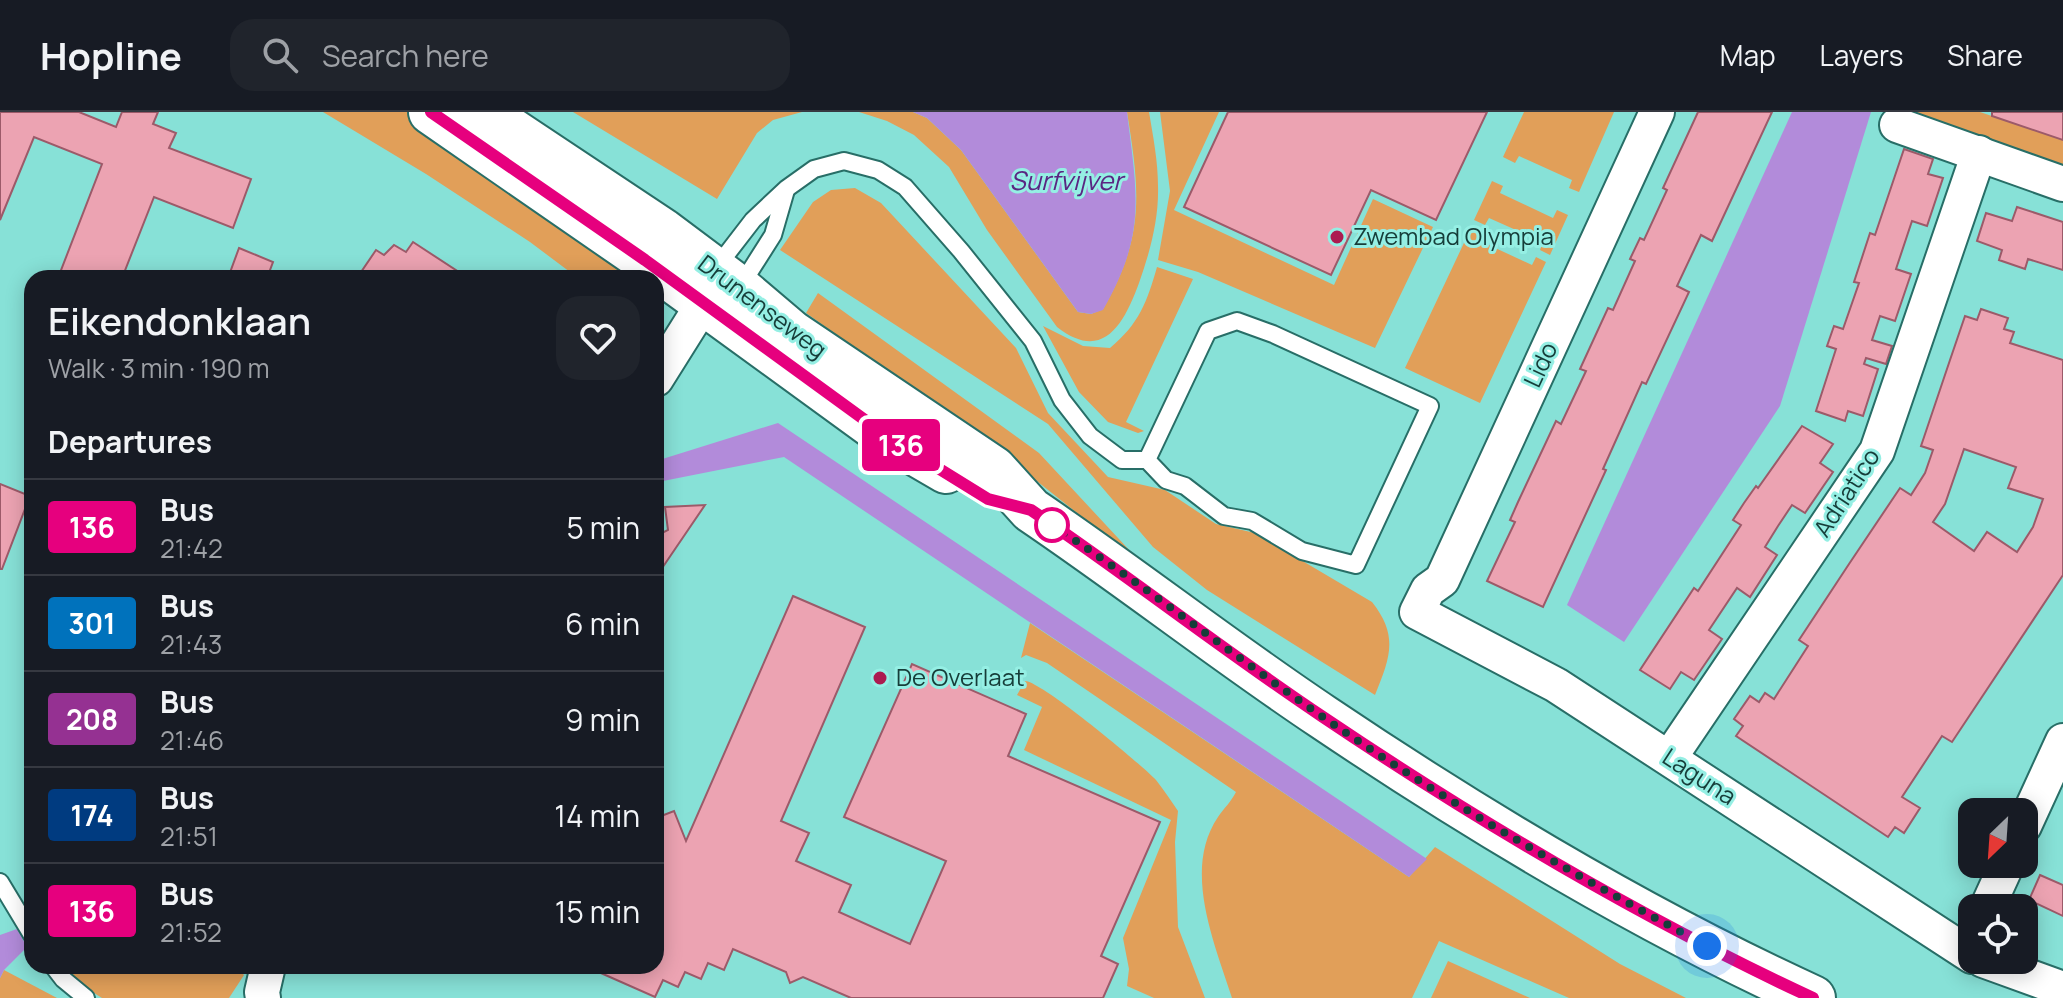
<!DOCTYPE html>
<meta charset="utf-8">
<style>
:root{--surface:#171b24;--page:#20242c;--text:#f1f3f6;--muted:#9ea1a6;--line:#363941}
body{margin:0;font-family:Manrope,sans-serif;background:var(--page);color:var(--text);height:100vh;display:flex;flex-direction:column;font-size:30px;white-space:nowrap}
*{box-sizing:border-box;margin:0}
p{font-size:26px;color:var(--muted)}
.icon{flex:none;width:44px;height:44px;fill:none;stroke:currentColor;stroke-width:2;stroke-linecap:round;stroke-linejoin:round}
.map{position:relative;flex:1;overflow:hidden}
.drawer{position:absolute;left:24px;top:158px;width:640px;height:704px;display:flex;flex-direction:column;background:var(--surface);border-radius:24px;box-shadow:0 4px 20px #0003}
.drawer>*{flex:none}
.badge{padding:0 16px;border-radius:6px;font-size:28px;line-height:52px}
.needle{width:52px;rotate:205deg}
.buttons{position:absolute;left:1958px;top:686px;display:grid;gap:16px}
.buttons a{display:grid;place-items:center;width:80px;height:80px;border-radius:16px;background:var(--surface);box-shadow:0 4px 20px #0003;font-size:40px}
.you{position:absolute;width:40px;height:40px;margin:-20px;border:6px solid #fff;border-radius:50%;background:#1a73e8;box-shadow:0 0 0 12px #1a73e833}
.map>.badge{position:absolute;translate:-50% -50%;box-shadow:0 0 0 4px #fff}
h2{padding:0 24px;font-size:30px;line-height:72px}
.round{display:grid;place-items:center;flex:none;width:84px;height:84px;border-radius:24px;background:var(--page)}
.overview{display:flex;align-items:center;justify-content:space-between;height:136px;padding:0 24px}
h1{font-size:38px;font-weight:600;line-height:60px}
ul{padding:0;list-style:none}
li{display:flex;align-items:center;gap:24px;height:96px;padding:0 24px;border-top:2px solid var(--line)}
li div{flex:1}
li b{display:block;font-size:30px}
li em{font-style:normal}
li .badge{min-width:88px;font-weight:700;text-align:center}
header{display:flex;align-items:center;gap:48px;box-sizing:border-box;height:112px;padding:0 40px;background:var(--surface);border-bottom:2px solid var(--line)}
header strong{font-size:38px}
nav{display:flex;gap:44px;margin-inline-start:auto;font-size:28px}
.search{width:560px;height:72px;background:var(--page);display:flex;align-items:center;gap:20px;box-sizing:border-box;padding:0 28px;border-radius:24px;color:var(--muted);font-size:30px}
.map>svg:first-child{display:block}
.green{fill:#e19f59}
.water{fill:#b28bda}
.building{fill:#eca3b2;stroke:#9c5a69;stroke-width:2;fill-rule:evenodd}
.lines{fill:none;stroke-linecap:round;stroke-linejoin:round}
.lane-casing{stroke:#286e67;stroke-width:20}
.street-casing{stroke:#286e67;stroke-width:38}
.secondary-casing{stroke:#286e67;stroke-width:48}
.lane{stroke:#fff;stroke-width:16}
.street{stroke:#fff;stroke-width:34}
.secondary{stroke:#fff;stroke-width:44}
.line-casing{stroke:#fff;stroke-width:18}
.line{stroke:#e6007e;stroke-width:12}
.walk{stroke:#163d39;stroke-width:8;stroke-dasharray:0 14.4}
.poi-dot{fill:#ac1b50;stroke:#95efe4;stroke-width:3}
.stop-dot{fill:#fff;stroke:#e6007e;stroke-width:4}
.labels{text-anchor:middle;stroke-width:6;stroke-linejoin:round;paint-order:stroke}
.poi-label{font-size:24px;fill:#163d39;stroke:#95efe4;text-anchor:start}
.street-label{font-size:24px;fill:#163d39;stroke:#95efe4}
.water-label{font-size:26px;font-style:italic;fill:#5a2682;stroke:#95efe4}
</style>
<header>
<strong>Hopline</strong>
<div class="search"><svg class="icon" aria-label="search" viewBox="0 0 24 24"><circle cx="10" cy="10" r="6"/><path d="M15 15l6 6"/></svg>Search here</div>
<nav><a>Map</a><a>Layers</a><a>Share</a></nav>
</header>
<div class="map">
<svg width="2063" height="886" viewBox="0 0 2063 886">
<rect width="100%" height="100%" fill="#87e1d7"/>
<g class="green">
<polygon points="323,0 412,0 624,146 618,166 578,166 530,130 426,62"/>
<polygon points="573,0 802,0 773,8 757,21 717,87"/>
<path d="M859,0H913L927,6L961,38L1078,200L1091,202L1103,197C1145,124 1140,80 1127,0H1149C1153,24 1158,49 1158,74C1159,107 1150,140 1139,171C1124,212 1103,251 1057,215L987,118L949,55L914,23L887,9Z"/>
<polygon points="1160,0 1219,0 1174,98 1334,173 1373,87 1433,115 1375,236 1198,160 1158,148 1170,79"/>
<polygon points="1524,0 1614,0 1579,80 1569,76 1572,68 1519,44 1515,51 1503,45"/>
<polygon points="1888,0 1980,0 2063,28 2063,59"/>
<polygon points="1492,69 1503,74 1500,81 1553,106 1557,98 1568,103 1550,143 1540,138 1543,130 1489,106 1485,113 1474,108"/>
<path d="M855,76L881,91L1016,236L1048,301L1108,365L1165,378L1216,412L1255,421L1372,490C1399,524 1390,546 1375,583L1207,478L1153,435L1048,312L780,138L813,90L831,78Z"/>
<polygon points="1471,116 1481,121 1478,128 1532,153 1536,145 1546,150 1480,291 1405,256"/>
<path d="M1157,155L1193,167L1126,310L1144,319L1138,321L1108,310L1079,280L1043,214L1083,234L1110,236C1139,212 1147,190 1157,155Z"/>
<polygon points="818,181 1039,341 1145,455 989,331 806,201"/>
<path d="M1030,511L1409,765L1435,735L1620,852L1686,886H1569L1439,829L1412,886H1232C1215,832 1182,758 1218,705C1224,696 1231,690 1236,680L1047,551L1026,543L1021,546Z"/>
<path d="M1025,569C1041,569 1141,652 1156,668C1164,678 1171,689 1178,699L1175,730L1178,815L1205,886H1154L1127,874L1129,857L1123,826L1171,708L1024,638L1042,595L1017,583Z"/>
<polygon points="1448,849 1530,886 1431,886"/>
<polygon points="58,854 235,854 244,863 229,886 102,886 64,862"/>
<polygon points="4,858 57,886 0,886 0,866"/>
</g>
<g class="water">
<path d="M913,0H1127C1137,83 1147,121 1103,198L1091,202L1078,200L961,38L927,6Z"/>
<polygon points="1792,0 1871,0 1780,294 1624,530 1567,493"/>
<polygon points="778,311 1427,747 1409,765 784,345 663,369 656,375 656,349"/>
<polygon points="17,817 27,835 4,858 0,866 0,823"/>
</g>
<g class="building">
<polygon points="0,0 79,0 116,15 122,0 158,0 153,12 176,21 169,36 251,67 233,116 154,85 122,166 58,166 102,52 34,25 0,108"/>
<polygon points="1228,0 1487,0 1436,108 1371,78 1331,163 1184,95"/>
<polygon points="1698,0 1772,0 1712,129 1701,123 1677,174 1689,180 1646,272 1642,270 1603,357 1606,358 1543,495 1487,469 1515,410 1510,408 1518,390 1556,309 1561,312 1586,259 1580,257 1608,196 1613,198 1635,149 1630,147 1640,126 1644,128 1667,78 1663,76"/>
<polygon points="1992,0 2063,0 2063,28 1992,4"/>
<polygon points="1904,37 1933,47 1928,62 1943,66 1927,114 1912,109 1896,157 1911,162 1895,209 1880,204 1872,228 1892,234 1886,252 1866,246 1864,252 1878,257 1863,304 1848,299 1845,309 1816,299 1836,237 1827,234 1834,214 1843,217 1859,171 1854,170 1870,121 1875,123"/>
<polygon points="2017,95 2063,110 2063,158 2028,147 2025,157 1999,148 2002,138 1977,129 1986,101 2012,109"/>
<polygon points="413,130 468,166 357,166 376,138 384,143 394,133 406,140"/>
<polygon points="239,136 273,150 267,166 228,166"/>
<path d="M1981,197L2008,206L2004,217L2014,220L2010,231L2063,248V463L1952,630L1942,624L1902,685L1920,696L1904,721L1895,715L1888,725L1736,624L1743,614L1734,607L1750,584L1759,590L1765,581L1774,587L1808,534L1799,528L1849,452L1900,376L1911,383L1925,361L1933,338L1921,334L1950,248L1965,204L1977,208ZM1964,337L2016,355L2008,376L2043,387L2033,415L2017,440L1987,420L1974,439L1933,410L1945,392Z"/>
<polygon points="1802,314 1833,332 1820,351 1833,360 1805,401 1792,393 1778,414 1765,435 1777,443 1750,485 1737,476 1709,518 1722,527 1694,568 1681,560 1670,577 1640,558 1694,476 1698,479 1741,413 1733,408 1744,391 1756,374 1758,376"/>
<polygon points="0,372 30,384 2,457 0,457"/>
<polygon points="705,393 671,443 656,465 656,424 668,418 665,395"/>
<polygon points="793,484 865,515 781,709 809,721 796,749 851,773 839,800 910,832 946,749 844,705 912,552 1026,602 1008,644 1160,710 1101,844 1118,852 1103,886 851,886 803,865 790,871 786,860 733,837 724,858 708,851 701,867 685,860 678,875 663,868 655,885 585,854 656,854 656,706 674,699 686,729"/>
<polygon points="2040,763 2063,773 2063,804 2029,788"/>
</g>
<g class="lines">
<g class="lane-casing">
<g id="lane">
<polyline points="716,156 753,108 786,77 814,57 844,49 878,58 905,75 961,139 1033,229 1062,288 1090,324 1122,348 1147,348 1166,368 1185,374 1224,404 1252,409 1302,439 1356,453 1430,294 1273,222 1237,209 1208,219 1147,348"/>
<polyline points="740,175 773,123 786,78"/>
<polyline points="0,770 32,823"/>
<polyline points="53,854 63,867 86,886"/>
</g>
</g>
<g class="street-casing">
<g id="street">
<polyline points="1657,0 1442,468 1428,478 1417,500 1556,573 1972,844"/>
<polyline points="1897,13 2063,72"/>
<polyline points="656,267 703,192 711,170"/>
<polyline points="1670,645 1877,339 1979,41"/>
<polyline points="2024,714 2063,629"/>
<polyline points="1987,796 2007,752"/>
<polyline points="1983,848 2063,877"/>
<polyline points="263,886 262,880 268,854"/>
</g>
</g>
<g class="secondary-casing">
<g id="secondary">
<polyline points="431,0 645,148 891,327 946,359"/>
<path d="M484,0L663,119L739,176L792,221L994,357L1031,398C1130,465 1224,539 1323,605C1479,710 1642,808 1813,886"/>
</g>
</g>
<use href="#lane" class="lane"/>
<use href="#street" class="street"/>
<use href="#secondary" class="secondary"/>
</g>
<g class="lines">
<g class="line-casing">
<path id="line" d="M431,0L645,148L891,327L988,387L1031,398C1130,465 1224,539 1323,605C1479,710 1642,807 1813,886"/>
</g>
<use href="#line" class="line"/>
<path class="walk" d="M1052,413C1144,473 1230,541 1320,603C1444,689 1575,763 1707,834"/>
</g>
<g class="poi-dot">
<circle cx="1337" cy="125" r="8"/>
<circle cx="880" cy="566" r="8"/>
</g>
<circle class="stop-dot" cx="1052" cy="413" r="16"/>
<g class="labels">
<g class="poi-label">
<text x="1353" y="133">Zwembad Olympia</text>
<text x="896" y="574">De Overlaat</text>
</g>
<g class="street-label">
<text transform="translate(762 195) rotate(37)" y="8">Drunenseweg</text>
<text transform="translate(1541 253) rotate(-65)" y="8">Lido</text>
<text transform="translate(1847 381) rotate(-57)" y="8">Adriatico</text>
<text transform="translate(1699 665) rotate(33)" y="8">Laguna</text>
</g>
<g class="water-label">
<text x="1066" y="78">Surfvijver</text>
</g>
</g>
</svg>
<div class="buttons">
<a><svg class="needle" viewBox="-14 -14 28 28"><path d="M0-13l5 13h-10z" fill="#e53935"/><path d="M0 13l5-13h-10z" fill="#9ea1a6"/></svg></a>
<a><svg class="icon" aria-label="locate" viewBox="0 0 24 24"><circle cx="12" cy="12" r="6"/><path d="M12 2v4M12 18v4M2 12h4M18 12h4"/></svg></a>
</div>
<div class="you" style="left:1707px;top:834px"></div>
<b class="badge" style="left:901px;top:333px;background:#e6007e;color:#fff">136</b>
<section class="drawer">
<div class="overview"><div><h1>Eikendonklaan</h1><p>Walk · 3 min · 190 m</p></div><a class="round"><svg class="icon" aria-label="heart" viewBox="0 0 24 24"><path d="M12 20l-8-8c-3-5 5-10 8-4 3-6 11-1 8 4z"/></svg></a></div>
<h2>Departures</h2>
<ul>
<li><span class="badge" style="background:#e6007e;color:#fff">136</span><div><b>Bus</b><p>21:42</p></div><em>5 min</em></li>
<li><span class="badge" style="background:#0072bc;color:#fff">301</span><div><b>Bus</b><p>21:43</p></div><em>6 min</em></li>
<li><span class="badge" style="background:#953192;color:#fff">208</span><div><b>Bus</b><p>21:46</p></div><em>9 min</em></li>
<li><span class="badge" style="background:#003b80;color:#fff">174</span><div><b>Bus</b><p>21:51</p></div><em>14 min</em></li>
<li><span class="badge" style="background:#e6007e;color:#fff">136</span><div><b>Bus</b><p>21:52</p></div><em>15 min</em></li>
</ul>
</section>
</div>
